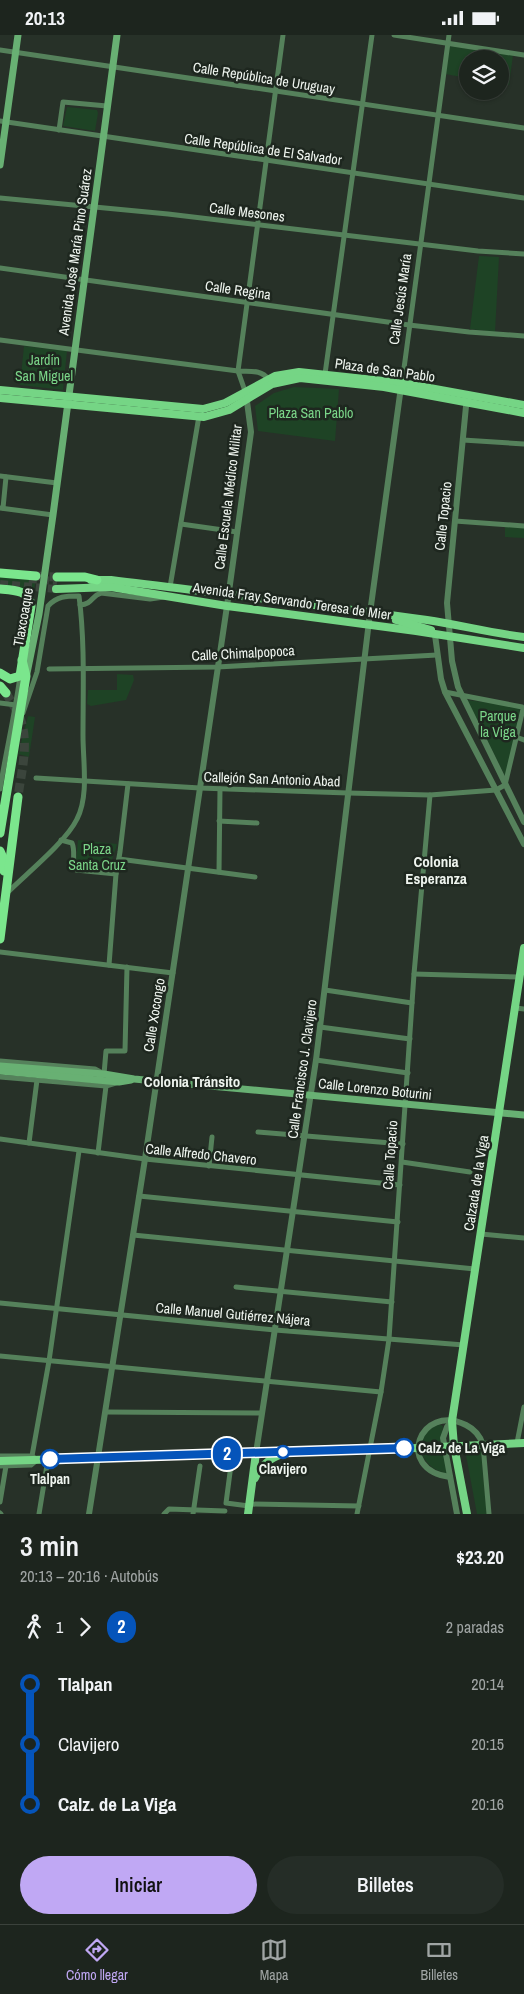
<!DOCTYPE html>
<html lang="es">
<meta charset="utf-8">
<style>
:root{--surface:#1d251e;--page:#252d27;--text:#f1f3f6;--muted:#a0a5a4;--line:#3b423c;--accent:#c0a8f4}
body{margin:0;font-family:"Archivo Narrow",sans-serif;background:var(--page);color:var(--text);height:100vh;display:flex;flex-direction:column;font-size:19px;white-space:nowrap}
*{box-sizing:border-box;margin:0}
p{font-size:16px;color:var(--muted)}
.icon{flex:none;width:28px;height:28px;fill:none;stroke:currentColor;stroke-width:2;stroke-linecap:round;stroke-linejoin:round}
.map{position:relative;height:1479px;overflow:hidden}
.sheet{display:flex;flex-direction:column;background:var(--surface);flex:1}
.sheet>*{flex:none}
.badge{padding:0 10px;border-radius:16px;font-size:18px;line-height:32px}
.fabs{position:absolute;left:459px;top:15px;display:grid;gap:10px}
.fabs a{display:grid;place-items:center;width:50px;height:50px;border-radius:50%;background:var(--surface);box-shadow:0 1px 4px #0004,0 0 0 1px var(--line);font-size:25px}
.map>.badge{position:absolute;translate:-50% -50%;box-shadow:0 0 0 2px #fff}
.legs{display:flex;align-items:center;gap:8px;height:55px;padding:0 20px;font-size:16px}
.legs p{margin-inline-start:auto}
.head{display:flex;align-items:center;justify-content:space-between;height:85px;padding:0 20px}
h1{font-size:28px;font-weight:600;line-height:38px}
.primary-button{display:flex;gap:10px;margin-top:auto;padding:10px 20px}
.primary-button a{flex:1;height:58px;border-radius:30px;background:var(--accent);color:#111;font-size:20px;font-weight:600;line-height:58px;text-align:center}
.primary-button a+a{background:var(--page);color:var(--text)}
ul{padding:0 20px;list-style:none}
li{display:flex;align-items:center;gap:18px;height:60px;font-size:19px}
li i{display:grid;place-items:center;width:8px;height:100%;margin:0 6px;background:currentColor}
li i::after{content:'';width:12px;height:12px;margin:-6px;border:4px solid;border-radius:50%;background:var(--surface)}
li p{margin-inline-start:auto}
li:first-child i{background:linear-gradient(#0000 50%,currentColor 0)}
li:last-child i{background:linear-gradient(currentColor 50%,#0000 0)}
.status{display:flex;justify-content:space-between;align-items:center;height:35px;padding:0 25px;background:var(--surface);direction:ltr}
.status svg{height:14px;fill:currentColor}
.tab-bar{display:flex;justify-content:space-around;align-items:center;height:70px;border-top:1px solid var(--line);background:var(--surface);font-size:14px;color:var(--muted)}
.tab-bar a{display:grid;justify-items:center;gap:2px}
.tab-bar .active{color:var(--accent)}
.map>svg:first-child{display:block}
.green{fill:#1e4325}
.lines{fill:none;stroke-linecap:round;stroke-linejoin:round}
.primary-tunnel{stroke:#3b453c;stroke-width:8;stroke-dasharray:8 4;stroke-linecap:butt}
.trunk-tunnel{stroke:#3b453c;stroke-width:9;stroke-dasharray:9 4.5;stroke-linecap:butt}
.minor{stroke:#55815b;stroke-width:5}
.tertiary{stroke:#55815b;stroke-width:6}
.secondary{stroke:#68b073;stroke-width:7}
.primary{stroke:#75d585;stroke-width:8}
.trunk{stroke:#7be68d;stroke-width:9}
.line-1-casing{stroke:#fff;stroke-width:11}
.line-1{stroke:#0554ba;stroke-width:8}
.stop-1-dot{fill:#fff;stroke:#0554ba;stroke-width:2.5}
.labels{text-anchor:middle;stroke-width:5;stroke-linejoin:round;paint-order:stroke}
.street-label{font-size:14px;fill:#eff5ef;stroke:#1e271f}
.park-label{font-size:14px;fill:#7bd689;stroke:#1e271f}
.stop-label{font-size:14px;font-weight:bold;fill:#eff5ef;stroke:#1e271f}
.neighbourhood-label{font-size:15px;font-weight:bold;fill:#eff5ef;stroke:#1e271f}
</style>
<div class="status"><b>20:13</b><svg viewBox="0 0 49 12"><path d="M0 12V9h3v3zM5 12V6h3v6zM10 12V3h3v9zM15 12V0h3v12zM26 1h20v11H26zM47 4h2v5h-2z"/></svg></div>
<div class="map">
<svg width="524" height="1479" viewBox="0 0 524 1479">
<rect width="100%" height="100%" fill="#273128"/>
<g class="green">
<polygon points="449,11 513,20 509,50 500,48 500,24 468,24 467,43 445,39"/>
<polygon points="67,72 97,75 98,78 95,96 63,91"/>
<polygon points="479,221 499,222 495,297 470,294"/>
<polygon points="24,311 67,316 63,355 20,350"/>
<polygon points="294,352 339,354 335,406 258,396 255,371 274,358"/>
<polygon points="505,492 524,492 524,503 505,502"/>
<path d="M0,540L36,544L33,560C25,552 11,553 0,551Z"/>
<polygon points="117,639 133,640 134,645 126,665 91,671 87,669 88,655 117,655"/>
<polygon points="467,665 517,671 520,674 506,743"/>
<polygon points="28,681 35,682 29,722 18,719"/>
<path d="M78,805L117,809C116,815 113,819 112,825C111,830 113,833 110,837L79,835L76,827Z"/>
<polygon points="438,1389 443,1391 441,1406 423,1407 422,1405 424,1398"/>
<polygon points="471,1413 480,1414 481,1418 487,1479 477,1479 465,1415"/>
<path d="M438,1417L444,1418L448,1439C436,1436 427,1431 422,1419Z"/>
</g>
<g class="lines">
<g class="primary-tunnel">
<polyline points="29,544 57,546"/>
<polyline points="0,549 56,554"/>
</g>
<g class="trunk-tunnel">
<polyline points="36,541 57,542"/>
<path d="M6,658C11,667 18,676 21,686C29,710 21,738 18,762"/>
</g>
<g class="minor">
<polyline points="394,0 524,20"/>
<polyline points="0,15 524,93"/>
<polyline points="0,86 524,163"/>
<polyline points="59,95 63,67 107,71"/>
<polyline points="0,163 168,179 478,216 524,219"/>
<polyline points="0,233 409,290 469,297 524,301"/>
<path d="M0,305L238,336C249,337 261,334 268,344"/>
<polyline points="325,339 372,0"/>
<polyline points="402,348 449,0"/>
<polyline points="245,356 238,336 283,0"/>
<polyline points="463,405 524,409"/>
<polyline points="0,441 57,448"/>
<polyline points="0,473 53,480"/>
<polyline points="3,473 6,442"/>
<polyline points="455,486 524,491"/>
<polyline points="181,489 237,497"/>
<polyline points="170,552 199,381"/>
<path d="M80,570C93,569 91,561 101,558L150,564L164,562"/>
<polyline points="49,634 217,632 437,620"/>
<polyline points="0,668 16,670"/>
<polyline points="516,702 524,705"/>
<polyline points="36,743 200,753 348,758 430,760 496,755 505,750 523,674 522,672 445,657"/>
<path d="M0,754C6,716 15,679 20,641"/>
<polyline points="219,786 257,788"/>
<path d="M61,805L72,808C76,817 71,827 76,835L116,839"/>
<polyline points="119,824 255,842"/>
<polyline points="219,837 220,754"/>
<path d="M7,858C26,839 66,807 77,784C89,761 83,727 83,701C83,655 85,607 79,561C66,561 57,561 48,571L37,637L23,678"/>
<polyline points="0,917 173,938"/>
<polyline points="109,930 116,839 120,817 128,749"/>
<polyline points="414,939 520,942"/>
<polyline points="325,955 412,968"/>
<polyline points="516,973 524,974"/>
<polyline points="320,992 410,1004"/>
<polyline points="316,1025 408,1038"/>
<polyline points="0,1026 95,1034 104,1039 106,1016 125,1016 127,932"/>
<polyline points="0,1042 106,1051 119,1047"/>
<polyline points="258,1097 403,1109"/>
<polyline points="0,1104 145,1124 400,1150"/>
<polyline points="29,1108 37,1045"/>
<polyline points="98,1118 106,1051"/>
<polyline points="402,1127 470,1137"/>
<polyline points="209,1131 212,1102"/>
<polyline points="139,1161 398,1187"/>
<polyline points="481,1199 524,1203"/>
<polyline points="133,1200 475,1234"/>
<polyline points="236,1252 392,1267"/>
<polyline points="0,1268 275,1295 464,1310"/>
<polyline points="0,1321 381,1357"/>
<polyline points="106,1377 262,1378"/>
<polyline points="517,1408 524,1372"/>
<polyline points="483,1410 489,1479"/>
<polyline points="0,1421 32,1421 37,1425 31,1430 0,1431"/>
<polyline points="32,1421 49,1326 79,1116"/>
<polyline points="231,1430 226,1468 249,1471"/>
<polyline points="0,1467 6,1431"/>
<polyline points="249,1469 359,1471"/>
<polyline points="0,1478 1,1479"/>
<polyline points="39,1479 48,1424"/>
<polyline points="164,1479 169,1474 225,1476"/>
<polyline points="193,1479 200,1431"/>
<polyline points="357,1479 381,1357 389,1304 414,939 430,760"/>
</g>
<g class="tertiary">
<polyline points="467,361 447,568 452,626 458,652 524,787"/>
<polyline points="435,600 441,644 445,657 524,809"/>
<polyline points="452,1386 447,1392 443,1403 457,1479"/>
<polyline points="256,1418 316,1025 370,578 401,352"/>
<path d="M450,1442C394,1435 420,1367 466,1390C474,1394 480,1400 483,1410"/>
<polyline points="89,1479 145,1124 227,571 251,397 246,359"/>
</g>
<g class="secondary">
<polyline points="0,130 18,0"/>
<polyline points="27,638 39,579 53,480 117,0"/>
<polyline points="0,1031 104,1039 134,1044 524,1080"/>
<polyline points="0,1036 119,1047 131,1045"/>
</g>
<g class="primary">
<polyline points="0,355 203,374 225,368 275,341 299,337 402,348 524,370"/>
<polyline points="0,363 204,382 229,375 272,349 300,343 384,352 524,378"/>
<path d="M91,545H111C216,558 322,570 427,585C460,590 491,598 524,602"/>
<polyline points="56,554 111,552 227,571 416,596 524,613"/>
<polyline points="396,585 431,595"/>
<polyline points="0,1426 417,1413 524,1408"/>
<path d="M255,1443C260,1431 270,1423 283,1419"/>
<polyline points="248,1479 256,1418"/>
<polyline points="467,1479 454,1411 452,1386 524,913"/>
</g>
<g class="trunk">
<polyline points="0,538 36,541"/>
<polyline points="57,542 85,542 97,545"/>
<path d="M0,554C13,555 30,555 31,571L20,641L10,644L0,638"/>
<polyline points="0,651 6,658"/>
<polyline points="0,798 26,641 22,625"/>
<polyline points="0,816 4,825 4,836"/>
<polyline points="0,904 18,762"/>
</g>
</g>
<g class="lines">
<g class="line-1-casing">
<polyline id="line-1" points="50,1424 404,1413"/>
</g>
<use href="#line-1" class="line-1"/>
</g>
<g class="stop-1-dot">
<circle cx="404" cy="1413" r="9"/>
<circle cx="283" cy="1417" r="6"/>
<circle cx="50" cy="1424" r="9"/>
</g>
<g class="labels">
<g class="street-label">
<text transform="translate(264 43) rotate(9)" y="5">Calle República de Uruguay</text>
<text transform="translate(263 114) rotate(8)" y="5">Calle República de El Salvador</text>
<text transform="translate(247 177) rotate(7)" y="5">Calle Mesones</text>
<text transform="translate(75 217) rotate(-82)" y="5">Avenida José María Pino Suárez</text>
<text transform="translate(238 255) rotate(8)" y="5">Calle Regina</text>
<text transform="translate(400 264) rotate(-82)" y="5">Calle Jesús María</text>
<text transform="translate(385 335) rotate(8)" y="5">Plaza de San Pablo</text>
<text transform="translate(228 462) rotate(-83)" y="5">Calle Escuela Médico Militar</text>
<text transform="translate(443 481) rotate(-84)" y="5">Calle Topacio</text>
<text transform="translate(292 566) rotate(8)" y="5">Avenida Fray Servando Teresa de Mier</text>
<text transform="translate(23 582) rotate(-80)" y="5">Tlaxcoaque</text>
<text transform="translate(243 618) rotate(-3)" y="5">Calle Chimalpopoca</text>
<text transform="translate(272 744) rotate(2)" y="5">Callejón San Antonio Abad</text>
<text transform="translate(154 980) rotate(-81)" y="5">Calle Xocongo</text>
<text transform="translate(302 1034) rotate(-82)" y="5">Calle Francisco J. Clavijero</text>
<text transform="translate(375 1054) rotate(6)" y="5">Calle Lorenzo Boturini</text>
<text transform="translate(201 1119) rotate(6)" y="5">Calle Alfredo Chavero</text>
<text transform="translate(390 1120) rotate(-86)" y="5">Calle Topacio</text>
<text transform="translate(476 1148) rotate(-81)" y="5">Calzada de la Viga</text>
<text transform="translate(233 1279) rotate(5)" y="5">Calle Manuel Gutiérrez Nájera</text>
</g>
<g class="park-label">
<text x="44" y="330">Jardín<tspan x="44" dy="16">San Miguel</tspan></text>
<text x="311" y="383">Plaza San Pablo</text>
<text x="498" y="686">Parque<tspan x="498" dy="16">la Viga</tspan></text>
<text x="97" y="819">Plaza<tspan x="97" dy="16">Santa Cruz</tspan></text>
</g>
<g class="stop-label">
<text x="418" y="1418" text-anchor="start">Calz. de La Viga</text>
<text x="283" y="1439">Clavijero</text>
<text x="50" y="1449">Tlalpan</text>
</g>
<g class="neighbourhood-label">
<text x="436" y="832">Colonia<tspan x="436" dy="17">Esperanza</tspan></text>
<text x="192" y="1052">Colonia Tránsito</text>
</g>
</g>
</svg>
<div class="fabs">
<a><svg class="icon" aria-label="layers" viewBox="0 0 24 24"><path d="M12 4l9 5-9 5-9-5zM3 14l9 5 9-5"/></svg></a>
</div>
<b class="badge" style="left:227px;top:1419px;background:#0554ba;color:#fff">2</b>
</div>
<section class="sheet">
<div class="head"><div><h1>3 min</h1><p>20:13 – 20:16 · Autobús</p></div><b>$23.20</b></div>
<div class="legs"><svg class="icon" aria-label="walk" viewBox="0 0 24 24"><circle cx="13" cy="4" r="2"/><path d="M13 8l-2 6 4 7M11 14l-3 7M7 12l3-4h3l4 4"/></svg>1<svg class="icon" aria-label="forward" viewBox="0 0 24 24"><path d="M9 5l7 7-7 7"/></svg><b class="badge" style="background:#0554ba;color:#fff">2</b><p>2 paradas</p></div>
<ul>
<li><i style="color:#0554ba"></i><b>Tlalpan</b><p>20:14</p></li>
<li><i style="color:#0554ba"></i><span>Clavijero</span><p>20:15</p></li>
<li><i style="color:#0554ba"></i><b>Calz. de La Viga</b><p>20:16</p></li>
</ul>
<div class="primary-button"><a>Iniciar</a><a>Billetes</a></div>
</section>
<nav class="tab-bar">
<a class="active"><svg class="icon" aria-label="directions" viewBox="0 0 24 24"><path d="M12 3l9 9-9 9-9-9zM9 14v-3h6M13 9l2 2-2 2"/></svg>Cómo llegar</a>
<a><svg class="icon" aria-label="map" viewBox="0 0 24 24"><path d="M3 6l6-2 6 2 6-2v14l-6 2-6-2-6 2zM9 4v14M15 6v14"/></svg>Mapa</a>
<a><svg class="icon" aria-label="tickets" viewBox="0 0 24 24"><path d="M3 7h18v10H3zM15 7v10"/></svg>Billetes</a>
</nav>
